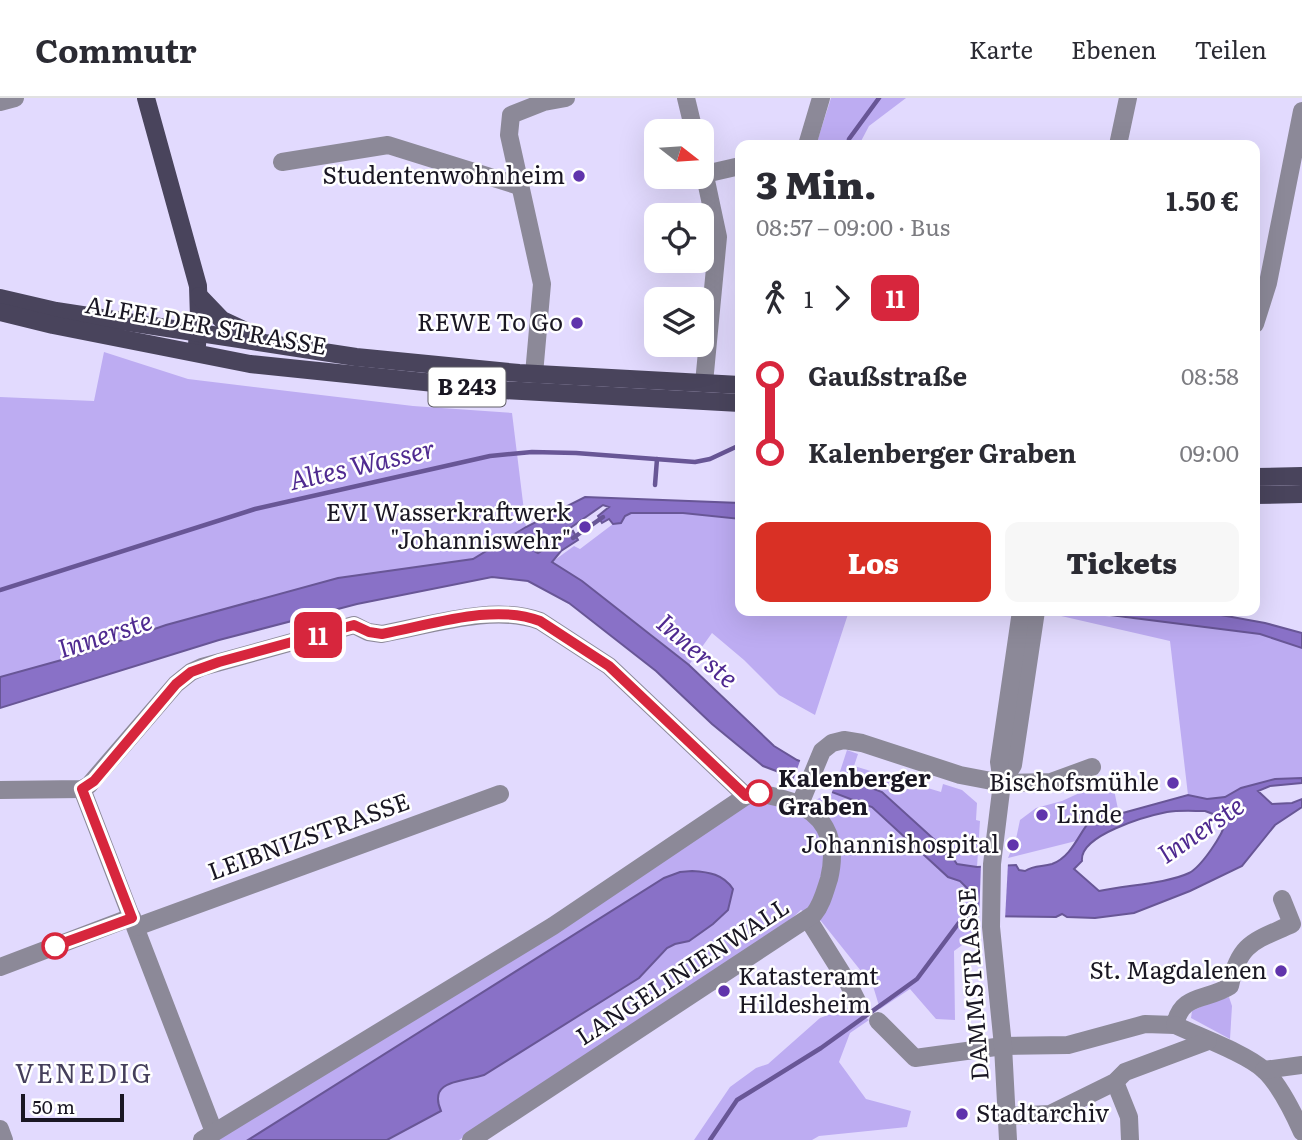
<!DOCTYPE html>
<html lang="de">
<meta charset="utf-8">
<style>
:root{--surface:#fff;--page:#f7f7f7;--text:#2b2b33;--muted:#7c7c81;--line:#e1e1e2;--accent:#d93025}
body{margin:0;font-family:Literata,serif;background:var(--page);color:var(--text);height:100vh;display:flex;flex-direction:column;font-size:26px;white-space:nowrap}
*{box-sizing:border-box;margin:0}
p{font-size:23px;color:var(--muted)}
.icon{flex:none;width:38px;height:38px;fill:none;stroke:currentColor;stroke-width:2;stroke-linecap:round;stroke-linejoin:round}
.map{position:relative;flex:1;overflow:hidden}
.details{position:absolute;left:735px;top:42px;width:525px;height:476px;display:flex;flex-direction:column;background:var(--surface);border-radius:14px;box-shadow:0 7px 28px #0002}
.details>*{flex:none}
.badge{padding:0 14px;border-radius:10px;font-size:24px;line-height:46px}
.needle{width:46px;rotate:107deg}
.tools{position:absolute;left:644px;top:21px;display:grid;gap:14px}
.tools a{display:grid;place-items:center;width:70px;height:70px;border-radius:14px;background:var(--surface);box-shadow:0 7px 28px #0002;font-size:35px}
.scale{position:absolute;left:21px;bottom:18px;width:103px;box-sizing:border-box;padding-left:7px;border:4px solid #1a1723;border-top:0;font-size:19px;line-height:24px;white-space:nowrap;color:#1a1723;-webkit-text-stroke:5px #fff;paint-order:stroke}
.map>.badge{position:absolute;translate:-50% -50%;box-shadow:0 0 0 4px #fff}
.legs{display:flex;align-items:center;gap:10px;height:77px;padding:0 21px;font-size:23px}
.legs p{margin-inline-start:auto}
.summary{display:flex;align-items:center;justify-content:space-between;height:119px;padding:0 21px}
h1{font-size:38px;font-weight:800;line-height:52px}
.primary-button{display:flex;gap:14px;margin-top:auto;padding:14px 21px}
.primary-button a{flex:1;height:80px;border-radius:14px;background:var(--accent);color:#fff;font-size:28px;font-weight:800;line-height:80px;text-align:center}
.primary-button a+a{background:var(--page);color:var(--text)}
ul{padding:0 21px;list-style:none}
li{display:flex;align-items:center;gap:24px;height:77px;font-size:26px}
li i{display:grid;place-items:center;width:10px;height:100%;margin:0 9px;background:currentColor}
li i::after{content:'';width:18px;height:18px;margin:-9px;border:5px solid;border-radius:50%;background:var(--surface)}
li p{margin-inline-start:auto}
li:first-child i{background:linear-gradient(#0000 50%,currentColor 0)}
li:last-child i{background:linear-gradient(currentColor 50%,#0000 0)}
header{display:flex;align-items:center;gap:42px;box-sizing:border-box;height:98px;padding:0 35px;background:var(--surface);border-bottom:2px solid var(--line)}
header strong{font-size:33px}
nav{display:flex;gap:38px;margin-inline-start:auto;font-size:24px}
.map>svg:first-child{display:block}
.green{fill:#bdacf2}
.water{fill:#8971c7;stroke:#685696;stroke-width:2;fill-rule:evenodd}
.pier{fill:#e2dafe}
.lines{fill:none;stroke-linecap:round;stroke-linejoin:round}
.stream{stroke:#685696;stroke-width:4.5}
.minor{stroke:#8c8998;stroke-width:18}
.major{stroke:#49445c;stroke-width:18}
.line-1-casing{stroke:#fff;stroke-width:16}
.line-1{stroke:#d7263d;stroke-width:10}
.poi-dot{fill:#6034ac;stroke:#fff;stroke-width:2.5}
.stop-1-dot{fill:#fff;stroke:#d7263d;stroke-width:3.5}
.labels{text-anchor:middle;stroke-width:5;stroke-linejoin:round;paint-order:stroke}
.shield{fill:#fff;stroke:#5f5d65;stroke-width:2}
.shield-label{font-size:23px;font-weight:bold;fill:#1a1723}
.poi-label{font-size:24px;fill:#1a1723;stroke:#fff;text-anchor:end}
.street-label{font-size:24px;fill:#1a1723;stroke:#fff}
.stop-label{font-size:24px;font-weight:bold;fill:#1a1723;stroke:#fff;text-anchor:start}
.water-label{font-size:26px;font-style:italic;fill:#4f2a90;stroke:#fff}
.neighbourhood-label{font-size:26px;letter-spacing:2px;fill:#453f5b;stroke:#fff}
</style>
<header>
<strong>Commutr</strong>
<nav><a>Karte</a><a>Ebenen</a><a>Teilen</a></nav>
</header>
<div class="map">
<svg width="1302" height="1042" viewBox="0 0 1302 1042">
<rect width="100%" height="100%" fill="#e2dafe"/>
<g class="green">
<polygon points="831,0 906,0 869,28 859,47 816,47"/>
<polygon points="104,254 188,281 413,308 512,315 526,429 473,461 338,480 166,527 76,558 0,579 0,299 94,303"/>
<polygon points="631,415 683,415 740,421 740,513 849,513 815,617 779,597 744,562 712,535 689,567 651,536 552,464 574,448 580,451 613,426 621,425 625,418"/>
<polygon points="1049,513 1078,513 1105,518 1189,526 1260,536 1302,550 1302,680 1275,681 1241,690 1225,699 1207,701 1188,697 1170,543 1048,515"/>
<polygon points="847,652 858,656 854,668 941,694 943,686 962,692 977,705 976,722 980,723 977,769 957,766 948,755 948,779 960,783 972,794 972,840 954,853 955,922 936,921 910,891 880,911 873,888 821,823 801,812 769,841 459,1042 210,1042 746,699 812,704 834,692"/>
<path d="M1099,686L1113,687L1119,716C1094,718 1090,720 1080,742L1008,760L1016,741L1020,722L1036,710L1062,703Z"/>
<polygon points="1229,899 1232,908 1230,941 1191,920 1192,913 1211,904"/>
<polygon points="852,908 869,922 850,935 839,964 866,1001 911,1013 907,1029 819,1038 812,1042 694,1042 730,989 756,970 768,966 820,920"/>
</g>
<g class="water">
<path d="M585,399L740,405V421L683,415H631L625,418L621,425L613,426L609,421L602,425L598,418L609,409L603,407L536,454L538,455L573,433L578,442L561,453L552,464L582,483L689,567L774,648L797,662L882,694L949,755L957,766L977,769L1016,767L1019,772L1025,773C1034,767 1042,769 1052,766C1073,758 1079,734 1093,719L1119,716L1188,697L1207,701L1225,699L1241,690L1275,681L1302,680V685L1270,688L1258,693L1272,706L1292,705L1302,701V709L1275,727L1242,768L1190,793L1134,815L1095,820L1067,819L1062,816L1056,819L972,818L971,794L960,783L948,779L872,709L763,668L712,626L656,573L569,505L528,483L492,479L357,506L219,542L0,610V579L76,558L166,527L338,480L473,461L526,429ZM1205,713L1221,719L1226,723C1223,737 1201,769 1189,775C1166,786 1124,787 1099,793L1074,771L1082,763C1079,737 1147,718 1167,714C1179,712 1193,713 1205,713Z"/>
<polygon points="1078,513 1199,513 1265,525 1302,535 1302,550 1260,536"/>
<path d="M692,773C709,774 723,776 733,791L728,812L713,826L689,843L675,846L667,850L639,880L484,977C464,984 427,981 441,1013L387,1042H248L664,780L680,774Z"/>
</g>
<g class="pier">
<polygon points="801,660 839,674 831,697 793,683"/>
<polygon points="1008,765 1005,822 979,822 981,766"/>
</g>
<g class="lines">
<g class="stream">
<polyline points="848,47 849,41 879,0"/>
<polyline points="655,387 657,361"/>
<polyline points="573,440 603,419"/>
<polyline points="0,492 255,411 490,358 532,354 576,355 695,364 710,361 740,347"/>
<polyline points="710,1042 737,1002 821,950 917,881 961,822 975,812"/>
</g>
<g class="minor">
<polyline points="686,0 694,33"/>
<polyline points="0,4 15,0"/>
<polyline points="807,47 821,0"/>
<polyline points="1118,47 1128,0"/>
<polyline points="282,64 388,47 519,88"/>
<polyline points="702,64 718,139 704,285"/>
<polyline points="705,76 740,68"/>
<polyline points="1255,226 1268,185 1302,13"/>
<polyline points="534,276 542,186 509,37 511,17 544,4 566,0"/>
<polyline points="1002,685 1013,667 1036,513"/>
<polyline points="82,691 214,1034"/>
<path d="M0,692L82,691L89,687L176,586L191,574L202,569L354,527L368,534L382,536C431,527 494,506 540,523L609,568L746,698"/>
<polyline points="800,706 822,653 832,645 844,642 862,645 960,677 1002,685 1051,684 1092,669"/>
<polyline points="808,821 848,885 859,907"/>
<polyline points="136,829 500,696"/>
<polyline points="0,869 132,819"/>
<path d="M878,923L915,960L1003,948L1068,947L1145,926L1175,927C1181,895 1207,903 1230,888C1239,844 1255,843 1292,826L1282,801"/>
<path d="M1175,927C1198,938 1247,956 1264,972C1280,987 1293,1014 1302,1034"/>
<polyline points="1264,972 1302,967"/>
<polyline points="1115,984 1129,1019 1130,1042"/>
<polyline points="1007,1018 1050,1016 1115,984 1125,974 1208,943"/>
<polyline points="0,1031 4,1042"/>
<path d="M202,1042L553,828L746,698C759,694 770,697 783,701C824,712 839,740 829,781C825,793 822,806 814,816L471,1042"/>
<polyline points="1008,1042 1003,948 991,829 992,766 1002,685 999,664 1021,513"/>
</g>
<g class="major">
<polyline points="146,0 198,188 199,220 197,247"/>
<polyline points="199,198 222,222 252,236"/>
<polyline points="0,200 56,213 356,259 519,275 740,287"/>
<polyline points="0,214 53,227 250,266 502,292 740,305"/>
<polyline points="1255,379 1302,378"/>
<polyline points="1255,397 1302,396"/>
</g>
</g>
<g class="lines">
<g class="line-1-casing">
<path id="line-1" d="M55,848L132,820L82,691L94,683L176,586L191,574L219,564L354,527L369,534L382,536C431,527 494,505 540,523L609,568L746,698L759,695"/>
</g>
<use href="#line-1" class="line-1"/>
</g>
<g class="poi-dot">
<circle cx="579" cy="78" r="7"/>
<circle cx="577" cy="225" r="7"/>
<circle cx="585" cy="429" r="7"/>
<circle cx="1173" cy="685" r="7"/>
<circle cx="1042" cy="717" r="7"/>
<circle cx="1013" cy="747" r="7"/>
<circle cx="1281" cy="873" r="7"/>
<circle cx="724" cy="893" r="7"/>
<circle cx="962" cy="1016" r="7"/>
</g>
<g class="stop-1-dot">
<circle cx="759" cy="695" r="12"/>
<circle cx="55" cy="848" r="12"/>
</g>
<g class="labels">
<rect class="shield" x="428.5" y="269.5" width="77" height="39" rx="5"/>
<g class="shield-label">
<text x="467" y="297">B 243</text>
</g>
<g class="poi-label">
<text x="565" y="86">Studentenwohnheim</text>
<text x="563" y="233">REWE To Go</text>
<text x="571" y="423">EVI Wasserkraftwerk<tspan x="571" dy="28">"Johanniswehr"</tspan></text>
<text x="1159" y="693">Bischofsmühle</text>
<text x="1056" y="725" text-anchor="start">Linde</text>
<text x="999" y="755">Johannishospital</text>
<text x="1267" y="881">St. Magdalenen</text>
<text x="738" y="887" text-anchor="start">Katasteramt<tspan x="738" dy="28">Hildesheim</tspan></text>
<text x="976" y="1024" text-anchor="start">Stadtarchiv</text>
</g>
<g class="street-label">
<text transform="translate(206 228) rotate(10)" y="8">ALFELDER STRASSE</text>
<text transform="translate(309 739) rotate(-20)" y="8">LEIBNIZSTRASSE</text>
<text transform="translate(683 874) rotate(-33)" y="8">LANGELINIENWALL</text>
<text transform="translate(974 886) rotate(-94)" y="8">DAMMSTRASSE</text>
</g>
<g class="stop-label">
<text x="778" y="689">Kalenberger<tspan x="778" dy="28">Graben</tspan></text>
</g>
<g class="water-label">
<text transform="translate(362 367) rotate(-13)" y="9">Altes Wasser</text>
<text transform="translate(105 537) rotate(-18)" y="9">Innerste</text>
<text transform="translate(697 553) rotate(41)" y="9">Innerste</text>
<text transform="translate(1201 732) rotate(-34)" y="9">Innerste</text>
</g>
<g class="neighbourhood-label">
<text x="84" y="985">VENEDIG</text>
</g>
</g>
</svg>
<div class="tools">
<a><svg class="needle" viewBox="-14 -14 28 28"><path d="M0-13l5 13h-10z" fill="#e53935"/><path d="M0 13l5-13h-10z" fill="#7c7c81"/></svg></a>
<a><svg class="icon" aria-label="locate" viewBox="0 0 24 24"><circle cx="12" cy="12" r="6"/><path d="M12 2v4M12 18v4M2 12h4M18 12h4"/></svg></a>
<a><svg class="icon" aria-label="layers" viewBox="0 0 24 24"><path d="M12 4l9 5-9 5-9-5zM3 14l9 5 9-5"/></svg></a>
</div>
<div class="scale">50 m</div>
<b class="badge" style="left:318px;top:537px;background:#d7263d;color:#fff">11</b>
<section class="details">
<div class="summary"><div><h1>3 Min.</h1><p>08:57 – 09:00 · Bus</p></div><b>1.50 €</b></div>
<div class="legs"><svg class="icon" aria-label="walk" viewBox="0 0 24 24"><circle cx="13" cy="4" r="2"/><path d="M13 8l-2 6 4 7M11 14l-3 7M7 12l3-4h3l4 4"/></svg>1<svg class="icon" aria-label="forward" viewBox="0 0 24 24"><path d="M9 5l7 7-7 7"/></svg><b class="badge" style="background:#d7263d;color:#fff">11</b></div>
<ul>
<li><i style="color:#d7263d"></i><b>Gaußstraße</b><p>08:58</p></li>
<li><i style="color:#d7263d"></i><b>Kalenberger Graben</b><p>09:00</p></li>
</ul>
<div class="primary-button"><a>Los</a><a>Tickets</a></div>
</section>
</div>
